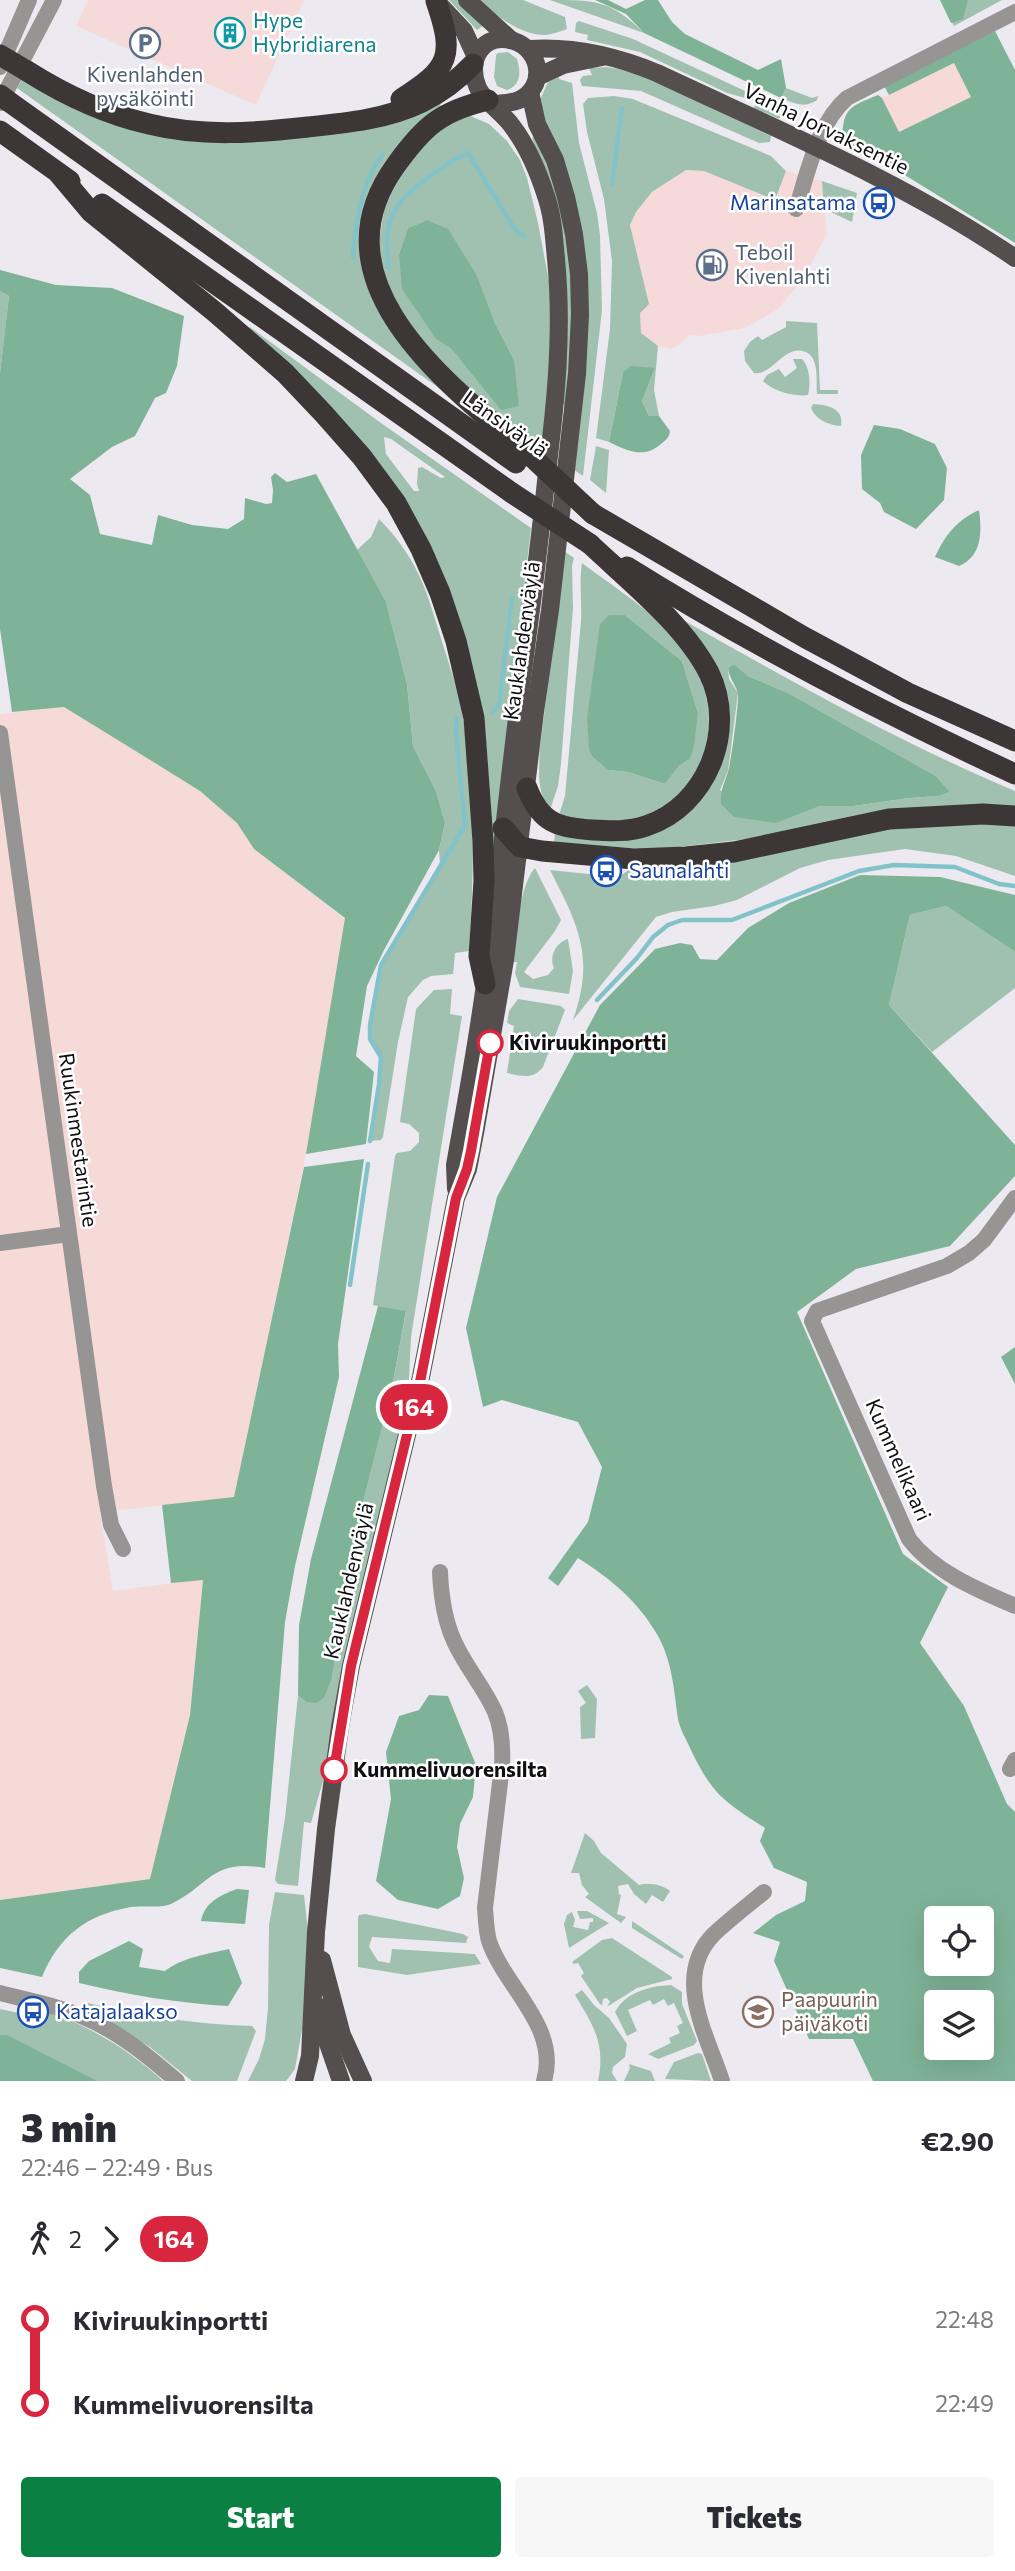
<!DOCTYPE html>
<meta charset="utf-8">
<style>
:root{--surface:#fff;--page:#f7f7f7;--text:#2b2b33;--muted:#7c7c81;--accent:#0b8043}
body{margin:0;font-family:Commissioner,sans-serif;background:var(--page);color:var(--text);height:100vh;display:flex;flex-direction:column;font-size:26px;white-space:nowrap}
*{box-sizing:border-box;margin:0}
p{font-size:23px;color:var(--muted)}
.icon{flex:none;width:38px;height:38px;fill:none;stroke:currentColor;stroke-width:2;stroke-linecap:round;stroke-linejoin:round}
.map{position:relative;height:2081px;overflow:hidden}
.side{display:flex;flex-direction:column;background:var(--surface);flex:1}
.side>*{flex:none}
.badge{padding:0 14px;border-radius:23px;font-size:24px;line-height:46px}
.fabs{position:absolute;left:924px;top:1906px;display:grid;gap:14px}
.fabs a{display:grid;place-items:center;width:70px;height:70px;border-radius:7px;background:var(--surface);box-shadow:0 7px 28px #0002;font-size:35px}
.map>.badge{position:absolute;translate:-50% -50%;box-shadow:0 0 0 4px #fff}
.legs{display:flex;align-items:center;gap:10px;height:77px;padding:0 21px;font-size:23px}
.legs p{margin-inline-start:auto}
.overview{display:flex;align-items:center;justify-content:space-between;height:119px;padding:0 21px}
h1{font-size:38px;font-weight:800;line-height:52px}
.button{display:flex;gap:14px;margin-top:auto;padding:14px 21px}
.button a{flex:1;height:80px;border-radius:7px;background:var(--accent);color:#fff;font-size:28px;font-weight:800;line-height:80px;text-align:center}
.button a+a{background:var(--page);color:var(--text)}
ul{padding:0 21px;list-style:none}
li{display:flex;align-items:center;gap:24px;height:84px;font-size:26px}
li i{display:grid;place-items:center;width:10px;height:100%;margin:0 9px;background:currentColor}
li i::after{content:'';width:18px;height:18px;margin:-9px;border:5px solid;border-radius:50%;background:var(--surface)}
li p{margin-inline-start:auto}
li:first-child i{background:linear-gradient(#0000 50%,currentColor 0)}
li:last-child i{background:linear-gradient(currentColor 50%,#0000 0)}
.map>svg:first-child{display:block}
.commercial{fill:#f5dad9}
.industrial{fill:#f5dad8}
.green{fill:#a0c1b0;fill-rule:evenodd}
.forest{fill:#7fb398;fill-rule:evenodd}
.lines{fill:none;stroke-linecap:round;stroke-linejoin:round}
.stream{stroke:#82c3c9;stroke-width:4.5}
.minor{stroke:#979494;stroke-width:16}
.major{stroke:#544e4e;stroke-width:18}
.highway{stroke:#3c3636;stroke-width:21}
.highway-bridge{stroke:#3c3636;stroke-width:21}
.line-1-casing{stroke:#fff;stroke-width:16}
.line-1{stroke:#d7263d;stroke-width:10}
.stop-1-dot{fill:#fff;stroke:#d7263d;stroke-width:3.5}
.labels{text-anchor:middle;stroke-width:5;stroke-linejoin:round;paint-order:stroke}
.culture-label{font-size:21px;fill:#0d838f;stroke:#fff;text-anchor:start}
.service-label{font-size:21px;fill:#4e5e75;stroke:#fff}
.street-label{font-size:21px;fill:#101012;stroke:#fff}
.transit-label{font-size:21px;fill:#164399;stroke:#fff;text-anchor:start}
.stop-label{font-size:21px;font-weight:bold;fill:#101012;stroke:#fff;text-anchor:start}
.education-label{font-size:21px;fill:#785e54;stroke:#fff;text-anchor:start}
</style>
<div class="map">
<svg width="1015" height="2081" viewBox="0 0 1015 2081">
<rect width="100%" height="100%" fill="#eceaf0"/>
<g class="commercial">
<polygon points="88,0 304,0 256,105 76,26"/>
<polygon points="686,170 704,171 775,200 786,171 822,181 827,234 802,280 778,309 745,328 699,336 689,335 679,345 670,349 658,346 641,333 639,323 643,278 630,225 636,212 652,193"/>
</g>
<g class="industrial">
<polygon points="955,63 971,97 899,132 882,98"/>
<polygon points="64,707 200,791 237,823 254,849 345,919 306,1154 234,1498 100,1512 113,1591 203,1579 190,1714 150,1879 0,1900 0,714"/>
</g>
<g class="green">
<polygon points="449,0 459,0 483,26 477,30"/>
<path d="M478,0H523L565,17L567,29C561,31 553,34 546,35C522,36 495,15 478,0Z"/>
<path d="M550,0C596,0 610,0 644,33Z"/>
<polygon points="940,0 1002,0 954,26"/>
<polygon points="579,21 633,39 784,109 779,119 754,108 756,101 727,93 640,52 587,40 588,35 575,32 576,23"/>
<path d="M508,52L517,59C521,72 521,85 507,90L497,86L494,77L496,55L498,53Z"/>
<path d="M607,67C660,75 722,113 771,136L770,142L759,143L641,91L582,86L580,80L583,76L592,75L589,68Z"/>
<polygon points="559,77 559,79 572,83 579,143 597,213 600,235 602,310 583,476 573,469 586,336 539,102 548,82"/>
<polygon points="22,79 206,140 439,102 441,106 407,137 376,180 362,217 360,245 363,274 387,321 446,393 17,88"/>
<path d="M786,88L812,98L818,96L817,100C804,109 794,103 781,98Z"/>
<polygon points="614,96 633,99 771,156 786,171 775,200 704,171 686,170 652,192 636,212 630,225 649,304 640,313 641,333 658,346 654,390 659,416 649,416 642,401 655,368 623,372 609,442 596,438 610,329 612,261 604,199 587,132 583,104 588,98"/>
<path d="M468,115L489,124L507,141L520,160L527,178L538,223L553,303L544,450L484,406L442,367L391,298L377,252L386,199L409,160L445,123ZM427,220L494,321L514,360L459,358L449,347L399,254L408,228Z"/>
<path d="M537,135C545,157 555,178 561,201C579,267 572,337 568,405L560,404L550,183L532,138Z"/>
<polygon points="822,181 857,193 852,222 824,209"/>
<polygon points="0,291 9,296 0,373"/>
<path d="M786,321L817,323L820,390H838V394H817C816,379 820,354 802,351C783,347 772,376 754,373L745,361L744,351L750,342L758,336L762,340L786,327Z"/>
<path d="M250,327L381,423L531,528L495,840L491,842L433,554L248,329ZM384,437L391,439L445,477L441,478L422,467L418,468L417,484L419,491H414L386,454Z"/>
<path d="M793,359H802C810,367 811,384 808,395C794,397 773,391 763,381L767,375L779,369L785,377L797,368Z"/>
<path d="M813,404C828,405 844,408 841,426C828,425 816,420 811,408Z"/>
<polygon points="596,446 609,450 606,493 590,480"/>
<path d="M379,519C416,557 425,585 440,635C447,659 456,682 461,707C477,785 474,872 469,951L455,953L453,974L431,976L423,980L408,997L398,1042L383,1137L381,1140L370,1141L379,1084L381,1057L370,1039V1025L381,965L440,865L439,850L445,823L436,791L413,746L407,684L386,602L357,550L371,537Z"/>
<path d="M564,551L574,558L572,566L573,608L561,764L558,786L550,810C536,793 539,768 540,748Z"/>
<path d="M582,563C623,594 669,620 695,667C726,726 704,796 638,819C613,827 584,820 559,815L565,796L581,621C582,602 579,582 582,563ZM609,615H625L682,661L698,713L690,759L679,766L665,784L628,772L608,770L587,718Z"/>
<path d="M685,621C792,682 901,743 1015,791V808L653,850L554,842L555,831L666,824L725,732L682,622ZM734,664L748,676L790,694L936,776L950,792L939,796L909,798L854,806H820L777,823L720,790L728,771L738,693L729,679L728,668Z"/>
<path d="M1015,823V876L956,856L905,849L828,860L800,868L737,900L714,906L672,912L656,917L573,1020C595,957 579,927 550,870L618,877L635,866L882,828Z"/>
<path d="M535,868L561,920L555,931L524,972L533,979L548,975L554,968C549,957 555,943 568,939L573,971L569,994L520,987L515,973L517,962H512C516,938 519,885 535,868Z"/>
<polygon points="946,906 1015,952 1015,988 932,1052 889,1005 910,915"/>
<polygon points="452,989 450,1014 462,1016 411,1337 408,1397 354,1618 323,1781 311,1823 304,1822 298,1886 278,1884 275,1880 285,1818 298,1695 306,1702 332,1677 345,1602 349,1557 391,1393 406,1312 373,1305 395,1156 397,1153 410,1151 419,1142 419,1133 409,1124 400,1122 416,1009 434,990"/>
<path d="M518,999L561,1006L565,1010L543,1067C533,1080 522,1076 507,1073L514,1026L507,1023L509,1011Z"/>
<polygon points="587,1685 597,1699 595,1738 581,1739 580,1707 586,1703 578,1691"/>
<path d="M585,1833L594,1841L601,1853L639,1885C649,1882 663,1885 670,1891L663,1902L652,1895L646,1904L634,1894L628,1884L618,1886L619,1894L621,1895L617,1914L626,1917L621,1923L585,1897L589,1894L582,1885L579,1873H571Z"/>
<polygon points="275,1892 304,1895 308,1931 304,2027 302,2030 295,2069 286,2081 248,2081 259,2059 265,2039 268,2008 269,1925"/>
<polygon points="577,1911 587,1911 609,1923 569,1948 564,1924 567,1915 572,1912 575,1920 573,1927 588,1930 590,1922 593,1922 593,1918 580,1919"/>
<polygon points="365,1914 463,1934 468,1937 466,1943 372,1937 369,1947 378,1961 390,1963 392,1949 475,1954 481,1964 407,1975 358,1967 358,1918 359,1915"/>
<polygon points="632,1921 684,1956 682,1959 632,1928"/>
<polygon points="612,1938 672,1977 672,1979 637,1988 610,2005 607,2006 610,2002 607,1998 603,1999 602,2005 600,2004 581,1976 584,1973 578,1963 574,1964 572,1962 602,1940"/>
<path d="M659,1986L671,1985L682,1992V2004L697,2041L694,2045L658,2059L648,2054L671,2043L669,2038L680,2033L677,2026L683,2023L674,2003L668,2006L664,1999L653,2005L650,2000L628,2010L637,2031L627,2036L615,2012C624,1995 642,1989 659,1986Z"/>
<path d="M582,1990L594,2005L609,2018L627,2044L625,2057L613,2067L612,2073L617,2081H598C606,2044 593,2025 575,1995Z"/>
<path d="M84,2002C140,2016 194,2024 252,2026L256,2031L237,2081H192L150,2047L82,2008Z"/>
<path d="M0,2009L38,2017L40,2010C86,2023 128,2049 163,2081H0Z"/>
<polygon points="698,2053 702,2054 711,2081 665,2079 674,2062"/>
<polygon points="629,2064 651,2071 655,2081 624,2081 630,2068"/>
</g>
<g class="forest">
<polygon points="595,0 608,0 626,9 645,0 658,0 672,22 685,34 758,70 781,59 786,88 781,98 644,33 626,14"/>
<polygon points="940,0 968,0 963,19 951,23"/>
<path d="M995,31L1015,70V243L908,177L842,144C843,109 846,108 878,95L882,98L899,132L971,97L954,63L889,95L883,84Z"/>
<polygon points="427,220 448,229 476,274 494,321 514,360 519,406 501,410 459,358 449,347 436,339 402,289 399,254 408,228"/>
<polygon points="0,270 56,285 112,288 184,316 177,366 166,393 155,398 135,436 112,447 70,479 90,495 100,534 152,545 158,515 192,525 228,529 244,519 245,498 266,504 272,503 273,490 271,477 275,473 287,482 316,474 386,602 407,684 413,746 436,791 445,823 439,850 384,950 367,986 356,1056 374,1072 366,1144 306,1154 345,918 254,849 237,823 200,791 155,763 64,707 12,712 0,629 0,373 9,296 0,291"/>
<path d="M631,366L655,368L642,401L649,416H659L670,431C669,438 667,439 661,444C644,459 628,451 609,442L623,372Z"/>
<polygon points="874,425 900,429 935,444 947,468 944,500 916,529 884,512 880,503 862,489 861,455"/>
<path d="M979,510C982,532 982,556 959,566L935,557C945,535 957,520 979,510Z"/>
<polygon points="609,615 625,615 682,661 698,713 694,746 690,759 679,766 665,784 628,772 608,770 593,757 589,750 587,718 600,624"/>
<path d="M734,664L748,676L790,694L936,776L950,792L939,796L909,798L854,806H820L777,823L734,817L721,804C720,791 724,784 728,772C731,762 739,702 738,694C736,685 729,678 728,668Z"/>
<path d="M860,875L940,877L1015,895V952L946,906L910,915L889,1005L1015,1145V1176L950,1246L856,1269L797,1312L903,1554L948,1587L920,1643L964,1706L1007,1804L1015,1812V2081H873L853,2039H809L774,1961L780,1942L753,1933L776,1915L805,1901L807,1882L774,1868L760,1841L765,1828C723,1801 712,1794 690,1748C686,1739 680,1729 678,1719C674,1690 672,1661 658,1636C638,1601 611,1579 578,1558L558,1586L548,1578L588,1522L602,1467L578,1422L502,1400L483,1407L466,1328L497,1197L600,1005L655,949L680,943L692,945L700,959L717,960L748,928L789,903ZM936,1918H982V1964H936ZM936,2002H982V2048H936Z"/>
<path d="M364,1159L338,1344L339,1377L295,1566L285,1622L265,1868C212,1859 212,1883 173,1903C162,1909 143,1905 131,1907C86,1915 59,1936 42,1977L0,1968V1900L150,1879L190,1715L203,1580L171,1583L162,1505L234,1497L304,1167Z"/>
<polygon points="378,1306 406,1311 391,1393 349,1557 345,1602 332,1677 324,1698 316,1703 306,1702 298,1695 299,1625 311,1559"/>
<polygon points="1015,1347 1015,1384 1001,1357"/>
<polygon points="429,1695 448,1696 476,1765 473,1797 460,1824 457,1847 464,1878 460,1896 438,1909 398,1900 376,1881 391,1799 386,1752 399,1716 419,1710"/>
<path d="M237,1889L249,1890L245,1924L201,1921C204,1903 220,1895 237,1889Z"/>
<path d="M129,1941L143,1949L139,1967L165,1971C183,1957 208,1954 229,1949L242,1983L228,2006C177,2003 129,1995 79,1983V1972L89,1961Z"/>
<polygon points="0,2035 7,2035 97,2081 0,2081"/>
</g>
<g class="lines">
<g class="stream">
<polyline points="612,184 622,108"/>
<path d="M353,257C355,222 361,184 382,155"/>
<path d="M389,268C381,218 394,201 435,173C445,166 456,157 468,153L514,228L525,237"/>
<polyline points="493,712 499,704 512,598"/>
<polyline points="597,1000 637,958 653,937 668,925 682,920 732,920 859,871 894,865 955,867 999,884 1015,886"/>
<polyline points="370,1141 379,1084 381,1057 370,1039 370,1025 381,965 465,825 456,733 457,718"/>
<polyline points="350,1285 368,1164"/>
</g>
<g class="minor">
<polyline points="0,67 29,0"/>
<polyline points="0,103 54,0"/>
<path d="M796,209C808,173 817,124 847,98L1015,12"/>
<polyline points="0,733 104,1486 111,1525 123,1549"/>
<path d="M1015,1198L984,1240L969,1253L947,1266L817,1311L812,1321L909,1539C934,1572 978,1590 1015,1606"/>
<polyline points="0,1243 69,1234"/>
<path d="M440,1572C441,1596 444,1619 454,1641C465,1666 484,1687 495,1712C502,1729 503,1748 502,1766L485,1908C486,1919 486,1930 489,1941C505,1988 560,2027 544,2081"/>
<polyline points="1010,1769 1015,1760"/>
<path d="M0,1993C30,2001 60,2006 88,2019C122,2034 150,2058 177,2081"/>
<path d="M722,2081C707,2035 672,1976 714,1934C730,1919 747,1906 764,1892"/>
</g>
<g class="major">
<polyline points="467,0 511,40"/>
<polyline points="437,2 464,31 475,55"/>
<path d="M530,49C575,46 616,56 657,73C778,130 904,182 1015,258"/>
<polyline points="537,77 563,65 602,57"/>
<path d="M456,1189L455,1165C467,1097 480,1029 488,961C501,864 510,768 523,671C532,605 540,539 547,472C556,401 563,331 556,259C554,238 553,216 546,196C538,171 528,147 512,126C503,113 484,101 478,88C466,61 482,31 514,41C541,50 547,87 519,100C512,103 502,103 494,104"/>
<polyline points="322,1960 342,2035 363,2081"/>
<polyline points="320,2007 324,2032 341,2081"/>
<polyline points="304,2081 310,2056 316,1932 326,1829 340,1727 351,1666 421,1377 456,1198 468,1169 475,1133 505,960 535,712 550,610 577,374 580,315 579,274 574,234 566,197 555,160 537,124 530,92"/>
</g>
<g class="highway">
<path d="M27,71C65,95 105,114 149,124C201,137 255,133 308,127C347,123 387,119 422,102C442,92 458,80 473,64"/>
<path d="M401,99C450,68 455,56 436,1"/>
<path d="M488,100C441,111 424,126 396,165C314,278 439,377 518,444"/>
<polyline points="8,101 516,463"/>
<polyline points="0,131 70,181"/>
<polyline points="59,174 91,212 215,312 285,373 323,413 362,457 396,503 421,549 440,593 456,641 474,718 483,841 484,881 479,956 485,984"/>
<polyline points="102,204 512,493"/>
<polyline points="593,514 804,637 908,693 1015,741"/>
<path d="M627,567C752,645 881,712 1015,774"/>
<path d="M527,788C540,822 557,828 593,830C610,831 629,832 646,826C707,806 737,730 709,673C684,624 629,581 590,544"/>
<polyline points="503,828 520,847 542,851 634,859 686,857 734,852 889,819 983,814 1015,816"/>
</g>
<g class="highway-bridge">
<polyline points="0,55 27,71"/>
<polyline points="0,95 8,101"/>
<polyline points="518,444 593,514"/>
<polyline points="512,493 590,544"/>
</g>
</g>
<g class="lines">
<g class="line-1-casing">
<polyline id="line-1" points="334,1770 351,1666 421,1377 456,1198 467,1169 471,1151 490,1043"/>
</g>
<use href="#line-1" class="line-1"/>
</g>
<defs>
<g id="building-ring" transform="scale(1.575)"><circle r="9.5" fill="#fff" stroke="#0f9aa8" stroke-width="1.5"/><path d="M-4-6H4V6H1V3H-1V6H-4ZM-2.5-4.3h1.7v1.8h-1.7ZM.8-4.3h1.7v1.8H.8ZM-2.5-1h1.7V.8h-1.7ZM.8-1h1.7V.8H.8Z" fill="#0f9aa8"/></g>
<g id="parking-ring" transform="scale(1.575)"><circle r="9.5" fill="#fff" stroke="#5c6f8a" stroke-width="1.5"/><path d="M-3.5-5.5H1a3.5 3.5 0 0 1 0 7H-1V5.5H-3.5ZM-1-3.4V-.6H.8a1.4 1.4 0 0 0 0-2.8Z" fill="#5c6f8a"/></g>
<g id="bus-ring" transform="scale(1.575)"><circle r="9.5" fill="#fff" stroke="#1a4fb4" stroke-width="1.5"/><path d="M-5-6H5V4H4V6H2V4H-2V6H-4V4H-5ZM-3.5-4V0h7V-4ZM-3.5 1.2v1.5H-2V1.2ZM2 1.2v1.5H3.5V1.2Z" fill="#1a4fb4"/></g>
<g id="fuel-ring" transform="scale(1.575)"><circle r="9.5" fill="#fff" stroke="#5c6f8a" stroke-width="1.5"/><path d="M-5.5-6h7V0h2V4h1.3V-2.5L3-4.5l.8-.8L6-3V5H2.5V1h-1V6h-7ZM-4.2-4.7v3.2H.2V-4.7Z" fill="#5c6f8a"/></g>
<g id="school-ring" transform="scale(1.575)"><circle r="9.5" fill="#fff" stroke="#8d6e63" stroke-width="1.5"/><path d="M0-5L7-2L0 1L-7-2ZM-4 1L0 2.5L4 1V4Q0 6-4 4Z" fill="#8d6e63"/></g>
</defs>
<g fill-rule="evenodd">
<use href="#building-ring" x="230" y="33"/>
<use href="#parking-ring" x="145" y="43"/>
<use href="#bus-ring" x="879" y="203"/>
<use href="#fuel-ring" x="712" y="265"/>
<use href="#bus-ring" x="606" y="871"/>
<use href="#bus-ring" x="33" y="2012"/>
<use href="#school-ring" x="758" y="2012"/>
</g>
<g class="stop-1-dot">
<circle cx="490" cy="1043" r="12"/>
<circle cx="334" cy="1770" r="12"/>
</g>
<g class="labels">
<g class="culture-label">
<text x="253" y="28">Hype<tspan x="253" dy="24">Hybridiarena</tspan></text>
</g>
<g class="service-label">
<text x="145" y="82">Kivenlahden<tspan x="145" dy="24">pysäköinti</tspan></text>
<text x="735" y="260" text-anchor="start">Teboil<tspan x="735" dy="24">Kivenlahti</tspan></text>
</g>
<g class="street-label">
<text transform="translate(826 129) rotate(26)" y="7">Vanha Jorvaksentie</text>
<text transform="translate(505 424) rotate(35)" y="7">Länsiväylä</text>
<text transform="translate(522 641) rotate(-82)" y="7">Kauklahdenväylä</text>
<text transform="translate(78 1140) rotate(82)" y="7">Ruukinmestarintie</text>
<text transform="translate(898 1460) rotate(66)" y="7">Kummelikaari</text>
<text transform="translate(349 1581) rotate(-77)" y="7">Kauklahdenväylä</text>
</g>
<g class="transit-label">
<text x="856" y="210" text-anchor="end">Marinsatama</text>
<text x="629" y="878">Saunalahti</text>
<text x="56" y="2019">Katajalaakso</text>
</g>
<g class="stop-label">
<text x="509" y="1050">Kiviruukinportti</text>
<text x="353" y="1777">Kummelivuorensilta</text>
</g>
<g class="education-label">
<text x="781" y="2007">Paapuurin<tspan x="781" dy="24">päiväkoti</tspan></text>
</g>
</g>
</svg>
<div class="fabs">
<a><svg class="icon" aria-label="locate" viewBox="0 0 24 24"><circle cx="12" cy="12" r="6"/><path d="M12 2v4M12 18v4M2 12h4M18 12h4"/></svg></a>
<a><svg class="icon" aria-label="layers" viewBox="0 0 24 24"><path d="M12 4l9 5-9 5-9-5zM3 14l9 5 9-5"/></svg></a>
</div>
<b class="badge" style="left:414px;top:1407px;background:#d7263d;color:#fff">164</b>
</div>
<section class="side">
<div class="overview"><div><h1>3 min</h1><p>22:46 – 22:49 · Bus</p></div><b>€2.90</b></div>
<div class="legs"><svg class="icon" aria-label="walk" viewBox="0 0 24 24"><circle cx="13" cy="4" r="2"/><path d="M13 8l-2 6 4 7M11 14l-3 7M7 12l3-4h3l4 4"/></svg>2<svg class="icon" aria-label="forward" viewBox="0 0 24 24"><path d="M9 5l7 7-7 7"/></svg><b class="badge" style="background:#d7263d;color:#fff">164</b></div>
<ul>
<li><i style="color:#d7263d"></i><b>Kiviruukinportti</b><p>22:48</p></li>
<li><i style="color:#d7263d"></i><b>Kummelivuorensilta</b><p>22:49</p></li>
</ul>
<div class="button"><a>Start</a><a>Tickets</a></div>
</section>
